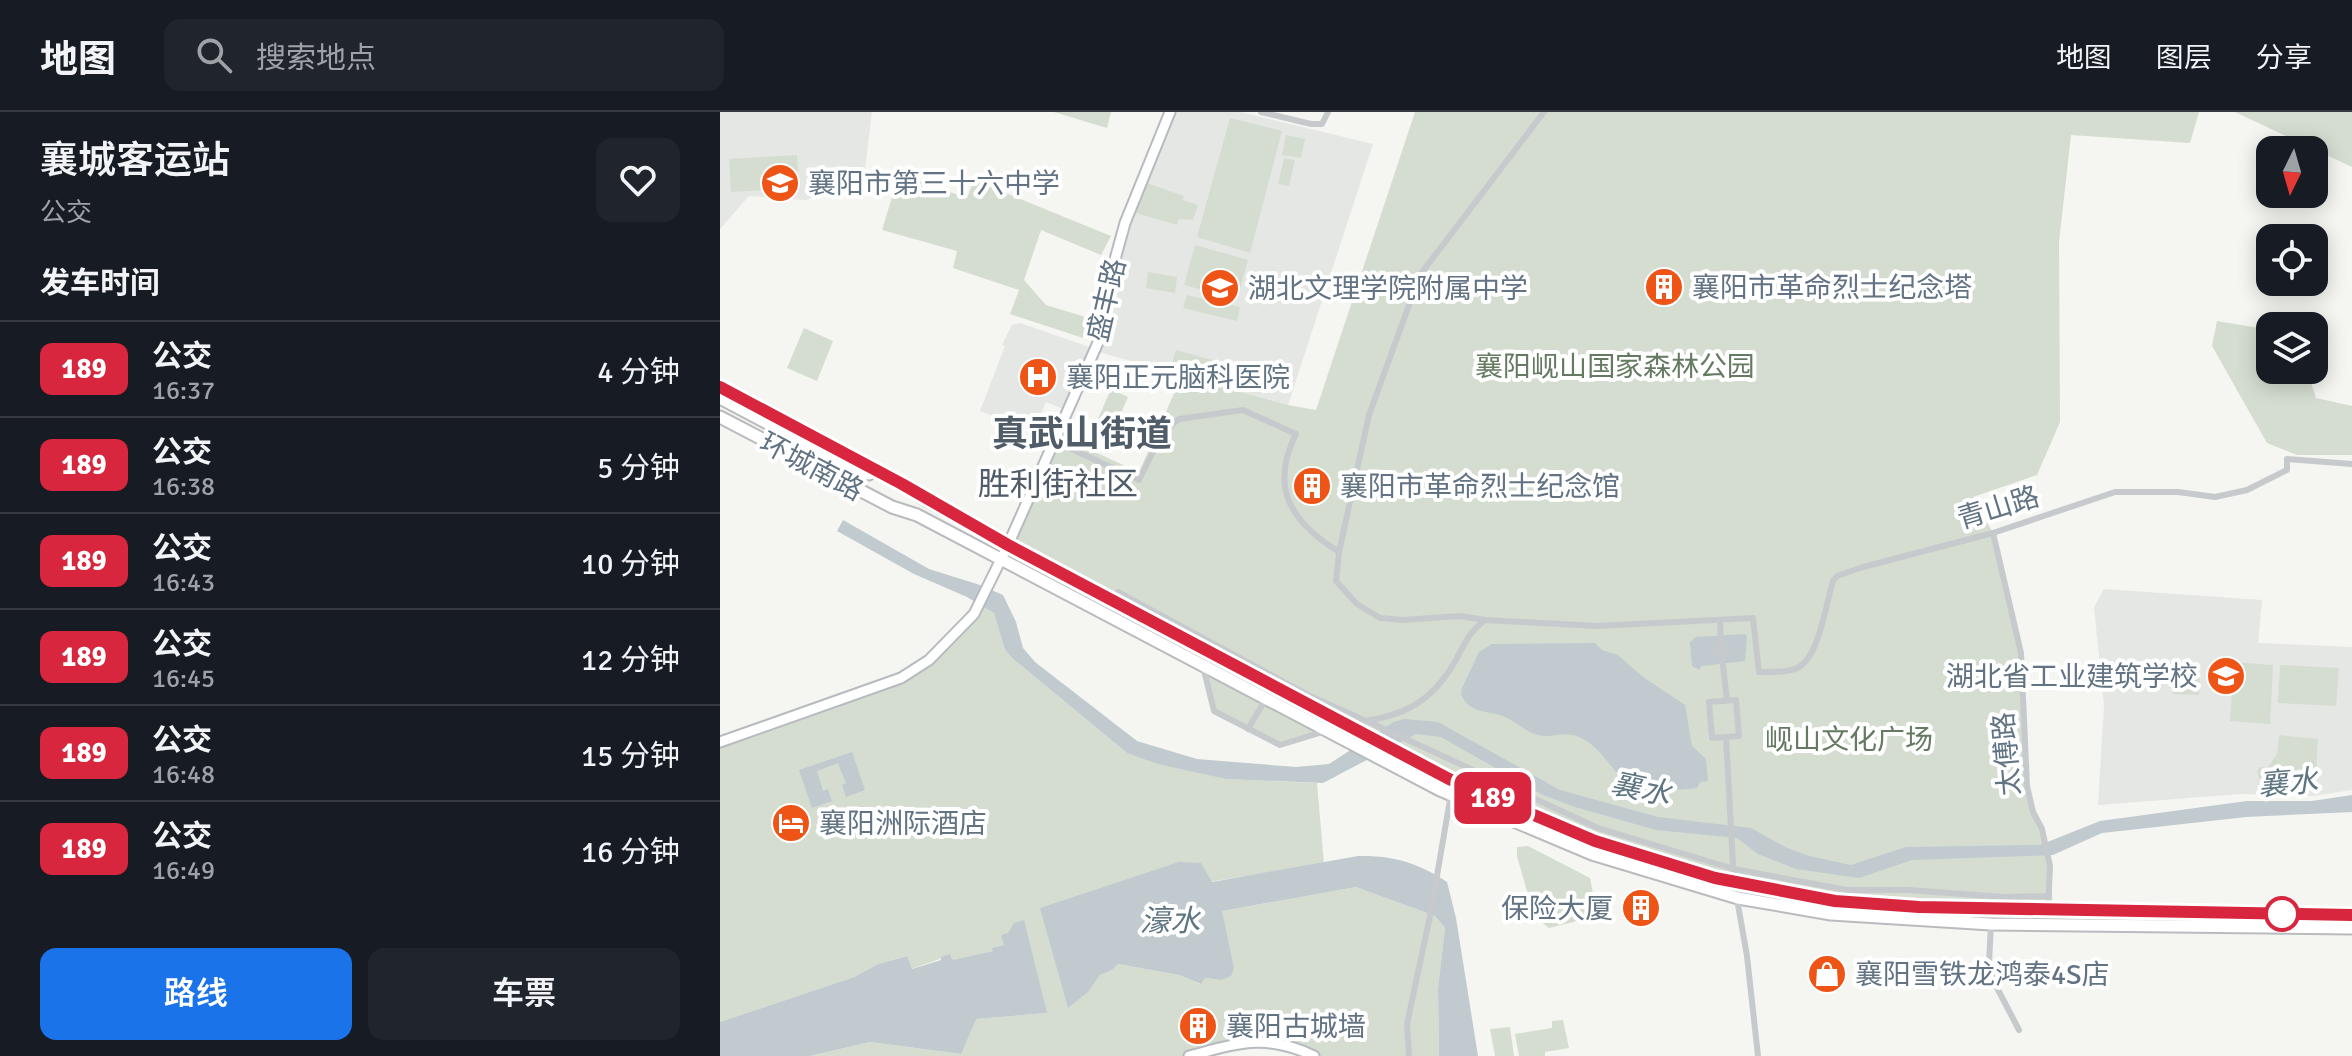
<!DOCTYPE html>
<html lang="zh">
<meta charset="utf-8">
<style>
:root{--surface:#171b24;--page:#20242c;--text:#f1f3f6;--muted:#9ea1a6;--line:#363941;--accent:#1a73e8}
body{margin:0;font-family:Signika,"Noto Sans SC",sans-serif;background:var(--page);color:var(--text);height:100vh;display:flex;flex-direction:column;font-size:30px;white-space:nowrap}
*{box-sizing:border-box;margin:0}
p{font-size:26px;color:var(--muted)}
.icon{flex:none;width:44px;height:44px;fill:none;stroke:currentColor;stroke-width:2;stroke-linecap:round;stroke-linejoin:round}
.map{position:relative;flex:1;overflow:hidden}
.side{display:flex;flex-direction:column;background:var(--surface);width:720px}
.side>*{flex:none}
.badge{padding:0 16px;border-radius:12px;font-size:28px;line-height:52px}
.needle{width:52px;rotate:185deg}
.fabs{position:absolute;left:1536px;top:24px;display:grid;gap:16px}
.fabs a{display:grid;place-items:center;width:72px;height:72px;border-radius:16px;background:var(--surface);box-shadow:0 4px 20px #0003;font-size:40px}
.map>.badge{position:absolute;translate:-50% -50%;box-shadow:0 0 0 4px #fff}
h2{padding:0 40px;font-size:30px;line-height:72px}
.round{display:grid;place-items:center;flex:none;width:84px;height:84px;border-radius:16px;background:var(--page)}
.summary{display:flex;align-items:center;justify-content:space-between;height:136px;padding:0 40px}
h1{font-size:38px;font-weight:600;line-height:60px}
.primary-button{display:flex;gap:16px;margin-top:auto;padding:16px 40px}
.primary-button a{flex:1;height:92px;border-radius:16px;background:var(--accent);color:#fff;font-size:32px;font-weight:600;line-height:92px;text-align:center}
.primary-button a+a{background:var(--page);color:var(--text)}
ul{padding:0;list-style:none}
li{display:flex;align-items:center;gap:24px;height:96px;padding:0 40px;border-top:2px solid var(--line)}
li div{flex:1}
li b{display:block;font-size:30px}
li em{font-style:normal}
li .badge{min-width:88px;font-weight:700;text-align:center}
header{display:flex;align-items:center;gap:48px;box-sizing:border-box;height:112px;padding:0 40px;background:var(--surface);border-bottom:2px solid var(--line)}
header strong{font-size:38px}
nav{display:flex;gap:44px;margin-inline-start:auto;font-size:28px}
.search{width:560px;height:72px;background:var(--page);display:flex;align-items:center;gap:20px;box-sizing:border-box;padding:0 28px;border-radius:16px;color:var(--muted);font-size:30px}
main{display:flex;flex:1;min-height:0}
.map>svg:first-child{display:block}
.built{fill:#e5e7e4}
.green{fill:#d5ddd1}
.water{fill:#c0cacf}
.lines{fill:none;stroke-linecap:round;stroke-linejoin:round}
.secondary-casing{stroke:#b6bbc0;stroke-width:13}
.highway-casing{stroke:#b9bbbe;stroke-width:15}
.street{stroke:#c7cacd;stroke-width:6}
.secondary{stroke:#fff;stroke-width:9}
.highway{stroke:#fff;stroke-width:11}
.line-casing{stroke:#fff;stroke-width:18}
.line{stroke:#d7263d;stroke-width:12}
.stop-dot{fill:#fff;stroke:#d7263d;stroke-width:4}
.labels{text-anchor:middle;stroke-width:8;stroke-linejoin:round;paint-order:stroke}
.poi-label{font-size:28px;fill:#627384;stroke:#fff;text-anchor:start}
.street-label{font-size:28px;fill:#627384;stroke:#fff}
.park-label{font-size:28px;fill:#657b61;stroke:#fff}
.water-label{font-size:30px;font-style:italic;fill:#5d7681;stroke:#fff}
.quarter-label{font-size:32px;fill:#505d69;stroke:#fff}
.district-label{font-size:36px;font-weight:bold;fill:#505d69;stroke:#fff}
</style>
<header>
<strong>地图</strong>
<div class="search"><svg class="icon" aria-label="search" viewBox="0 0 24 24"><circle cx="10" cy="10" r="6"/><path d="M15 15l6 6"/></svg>搜索地点</div>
<nav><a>地图</a><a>图层</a><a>分享</a></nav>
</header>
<main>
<section class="side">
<div class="summary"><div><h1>襄城客运站</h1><p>公交</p></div><a class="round"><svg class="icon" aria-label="heart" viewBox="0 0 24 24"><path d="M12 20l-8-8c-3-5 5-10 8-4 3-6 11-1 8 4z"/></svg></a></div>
<h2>发车时间</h2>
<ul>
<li><span class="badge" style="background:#d7263d;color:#fff">189</span><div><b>公交</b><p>16:37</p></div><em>4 分钟</em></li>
<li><span class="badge" style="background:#d7263d;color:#fff">189</span><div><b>公交</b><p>16:38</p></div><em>5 分钟</em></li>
<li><span class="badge" style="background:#d7263d;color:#fff">189</span><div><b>公交</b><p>16:43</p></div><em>10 分钟</em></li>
<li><span class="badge" style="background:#d7263d;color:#fff">189</span><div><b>公交</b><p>16:45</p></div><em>12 分钟</em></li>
<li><span class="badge" style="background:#d7263d;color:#fff">189</span><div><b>公交</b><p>16:48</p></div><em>15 分钟</em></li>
<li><span class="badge" style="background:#d7263d;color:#fff">189</span><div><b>公交</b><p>16:49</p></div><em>16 分钟</em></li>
</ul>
<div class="primary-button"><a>路线</a><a>车票</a></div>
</section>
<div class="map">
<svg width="1632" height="944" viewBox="0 0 1632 944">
<rect width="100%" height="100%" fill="#f5f5f1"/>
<g class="built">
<polygon points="0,0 152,0 145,57 87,88 29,84 0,117"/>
<polygon points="456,0 520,0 653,32 568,293 379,240 408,113"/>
<polygon points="300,211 375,237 348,299 326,290 313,320 260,299 285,234 282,233 292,213"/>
<polygon points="1384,477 1542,488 1538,531 1632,535 1632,678 1593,684 1520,682 1378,693 1384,594 1374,495"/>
</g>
<g class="green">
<polygon points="334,0 391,0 387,16"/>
<polygon points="695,0 1479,0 1470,31 1351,23 1339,130 1340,310 1317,363 1253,385 1273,421 1301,541 1307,674 1313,700 1321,710 1330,754 1334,812 1199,808 1018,786 797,712 610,618 560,633 494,599 482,551 360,487 365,477 288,433 337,323 419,360 462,264 568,293 596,298"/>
<polygon points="1515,0 1632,0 1632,55"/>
<polygon points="510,6 562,19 530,141 477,125"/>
<polygon points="566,23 585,27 581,46 562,43"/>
<polygon points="77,43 79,76 11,80 9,47"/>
<polygon points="564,46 575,48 569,74 558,72"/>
<polygon points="179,62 247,86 254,68 391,124 381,143 321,118 304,168 326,193 369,206 363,226 290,202 299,178 233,156 237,139 162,118"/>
<polygon points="427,71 464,84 463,88 478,93 473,108 459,107 457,113 416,101"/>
<polygon points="475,133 528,148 517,187 464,173"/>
<polygon points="428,160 457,165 455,181 426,176"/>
<polygon points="467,183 520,195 517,209 463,196"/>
<polygon points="1497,209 1539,216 1550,224 1550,258 1587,258 1596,286 1632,294 1632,343 1577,343 1547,331 1492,234"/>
<polygon points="84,216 113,229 97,269 67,256"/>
<polygon points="456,238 536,260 533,269 524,267 522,275 451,255"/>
<polygon points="391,277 408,285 395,315 378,307"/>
<polygon points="259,491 274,501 285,538 292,546 407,641 506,667 597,671 604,752 321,796 369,879 380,863 392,858 398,852 459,863 480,872 485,866 501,868 514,856 501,799 636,775 715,804 725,816 718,876 719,944 594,944 542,928 486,944 90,944 150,930 240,942 255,907 326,901 284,833 273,836 273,839 232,849 231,843 191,857 186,844 158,852 134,865 0,910 0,630 181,566 209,548"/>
<polygon points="1514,550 1553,553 1550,612 1510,609"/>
<polygon points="1560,553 1619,556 1616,594 1558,591"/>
<polygon points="1459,554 1480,555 1479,583 1453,582 1443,557 1454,558"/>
<polygon points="1559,623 1598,627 1596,659 1577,657 1576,663 1571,666 1547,664 1547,669 1540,669 1537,659 1540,655 1547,656 1557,642"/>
<polygon points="808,734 870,766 875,792 870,806 829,816 814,804 797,744 797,735"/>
<polygon points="843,908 849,936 825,940 825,944 799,944 795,922 832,916 832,909"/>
<polygon points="790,915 794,944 775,944 770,917"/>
</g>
<g class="water">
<polygon points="123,408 209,457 260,473 283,483 296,510 303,536 315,550 417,629 477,647 576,655 609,652 674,610 685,607 718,610 840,678 938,705 1031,716 1065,735 1089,744 1131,753 1186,735 1320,733 1380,709 1527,689 1592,689 1632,683 1632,700 1526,705 1382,721 1333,743 1192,748 1139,766 1076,757 1038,742 1017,726 936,718 855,695 823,683 721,625 696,622 603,671 506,667 438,652 407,641 292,546 285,538 274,501 247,485 194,462 117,419"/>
<polygon points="1025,522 1027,525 1025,549 982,554 979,558 972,554 970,530 976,525"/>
<path d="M772,532L875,531L882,538L898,543L923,565L965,593L972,634L986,647L988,669L980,670L977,676C962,679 917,678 905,668C888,655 882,636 861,626C848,619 839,624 825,624C810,623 800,613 787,606C770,597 750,604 741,582L742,576L759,540Z"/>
<polygon points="132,640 145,678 126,685 122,673 126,671 118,651 97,659 103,679 108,677 112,689 92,696 79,658"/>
<path d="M638,744C672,743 699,751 727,770L736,806L758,944H719L718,876L725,816L715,804L636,775L502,799L514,856L511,864L501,868L485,866L481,872L459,863L398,852L392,858L380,863L369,879L348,896L320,796L459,750L481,751L492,770Z"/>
<polygon points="304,808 327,901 256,907 241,942 150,930 90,944 0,944 0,910 134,865 158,852 187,844 192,857 221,848 221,845 230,842 233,848 273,839 272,836 284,833 281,823 288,821 294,811"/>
</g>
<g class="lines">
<g class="secondary-casing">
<g id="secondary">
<polyline points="0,630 181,566 209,548 254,502 288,433 380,226 386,180 405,111 450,0"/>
<path d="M469,944C519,931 545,921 594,944"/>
</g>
</g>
<g class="highway-casing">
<g id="highway">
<polyline points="0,275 182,372 206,388 288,433 729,667 875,729 995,766 1115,789 1199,795 1632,803"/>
<polyline points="0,286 119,349 149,362"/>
<polyline points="0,305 172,395 197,403 720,678 872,742 1018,786 1111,802 1271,812 1632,816"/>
</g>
</g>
<g class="street">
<polyline points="541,0 591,12 602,12 608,0"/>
<path d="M334,329L419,368L443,320L459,307L523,298L576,322C549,376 571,410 619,440L616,469L637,492L660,506L683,508L740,504L765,508L877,514L1033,506L1039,560C1051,560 1066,561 1077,556C1099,546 1106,492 1113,469L1117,464L1143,455L1273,421L1395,380H1458L1495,385L1527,378L1567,358V347L1632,352"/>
<polyline points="1273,421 1301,541 1307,674 1313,700 1322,717 1330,754 1328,798"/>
<polyline points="619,440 649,303 700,163 824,0"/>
<polyline points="398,480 588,583 646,609"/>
<polyline points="1000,508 1001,530 1008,538 1002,546"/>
<polyline points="1001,530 994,539 1002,546 1007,588"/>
<polyline points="483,554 494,599 560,633 606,619"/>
<path d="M646,609C687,602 711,589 733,553C745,533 745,524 765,508"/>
<polyline points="647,609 878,716 1014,757 1127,778 1188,778 1284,785 1329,784"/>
<polyline points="528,617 547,585"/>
<polyline points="1006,625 992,626 989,590 1016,588 1019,624 1006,625 1014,770 1027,844 1038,944"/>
<polyline points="1271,812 1269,851 1273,868 1299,918"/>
<polyline points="689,944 687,912 710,804 731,682"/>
</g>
<use href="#secondary" class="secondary"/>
<use href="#highway" class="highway"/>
</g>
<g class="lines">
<g class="line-casing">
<polyline id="line" points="0,275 182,372 288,433 729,667 875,729 995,766 1115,789 1199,795 1632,803"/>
</g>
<use href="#line" class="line"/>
</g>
<defs>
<g id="school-disc" transform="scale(2)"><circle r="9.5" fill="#ef5417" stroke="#fff"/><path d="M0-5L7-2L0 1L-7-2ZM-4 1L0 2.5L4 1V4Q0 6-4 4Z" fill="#fff"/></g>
<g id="building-disc" transform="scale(2)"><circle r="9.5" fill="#ef5417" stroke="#fff"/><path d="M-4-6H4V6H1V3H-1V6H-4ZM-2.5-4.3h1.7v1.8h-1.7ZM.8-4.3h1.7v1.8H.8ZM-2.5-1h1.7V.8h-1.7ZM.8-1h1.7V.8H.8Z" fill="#fff"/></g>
<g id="hospital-disc" transform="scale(2)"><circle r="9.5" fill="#ef5417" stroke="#fff"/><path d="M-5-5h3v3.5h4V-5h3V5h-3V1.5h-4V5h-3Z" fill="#fff"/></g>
<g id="university-disc" transform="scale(2)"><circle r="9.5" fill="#ef5417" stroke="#fff"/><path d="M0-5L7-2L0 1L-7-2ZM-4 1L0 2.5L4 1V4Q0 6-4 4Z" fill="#fff"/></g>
<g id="hotel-disc" transform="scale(2)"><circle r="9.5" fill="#ef5417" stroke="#fff"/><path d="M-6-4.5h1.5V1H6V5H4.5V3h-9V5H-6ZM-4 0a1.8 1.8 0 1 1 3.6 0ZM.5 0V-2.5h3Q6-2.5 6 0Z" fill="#fff"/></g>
<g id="shop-disc" transform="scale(2)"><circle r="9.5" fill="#ef5417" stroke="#fff"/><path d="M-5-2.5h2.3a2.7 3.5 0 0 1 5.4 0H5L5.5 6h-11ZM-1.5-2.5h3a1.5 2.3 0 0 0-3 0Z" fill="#fff"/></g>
</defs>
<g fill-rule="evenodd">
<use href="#school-disc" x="60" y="71"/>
<use href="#building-disc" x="944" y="175"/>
<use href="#school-disc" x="500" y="176"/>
<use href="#hospital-disc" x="318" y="265"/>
<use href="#building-disc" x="592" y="374"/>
<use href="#university-disc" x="1506" y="564"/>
<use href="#hotel-disc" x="71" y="711"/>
<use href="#building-disc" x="921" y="796"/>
<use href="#shop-disc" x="1107" y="862"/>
<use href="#building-disc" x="478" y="914"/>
</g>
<circle class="stop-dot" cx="1562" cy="802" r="16"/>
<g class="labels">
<g class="poi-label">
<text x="88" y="81">襄阳市第三十六中学</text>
<text x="972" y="185">襄阳市革命烈士纪念塔</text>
<text x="528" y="186">湖北文理学院附属中学</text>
<text x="346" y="275">襄阳正元脑科医院</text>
<text x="620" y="384">襄阳市革命烈士纪念馆</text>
<text x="1478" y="574" text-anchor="end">湖北省工业建筑学校</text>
<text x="99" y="721">襄阳洲际酒店</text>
<text x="893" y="806" text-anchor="end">保险大厦</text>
<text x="1135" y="872">襄阳雪铁龙鸿泰4S店</text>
<text x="506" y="924">襄阳古城墙</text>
</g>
<g class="street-label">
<text transform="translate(386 188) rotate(-77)" y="10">盛丰路</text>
<text transform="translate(92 354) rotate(28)" y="10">环城南路</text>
<text transform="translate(1278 395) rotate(-17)" y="10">青山路</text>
<text transform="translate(1286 642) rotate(-95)" y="10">太傅路</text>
</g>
<g class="park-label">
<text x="895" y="264">襄阳岘山国家森林公园</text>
<text x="1129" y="637">岘山文化广场</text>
</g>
<g class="water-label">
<text transform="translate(1568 671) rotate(-5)" y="10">襄水</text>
<text transform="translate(921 677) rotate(12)" y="10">襄水</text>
<text x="450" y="819">濠水</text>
</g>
<g class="quarter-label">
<text x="338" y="383">胜利街社区</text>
</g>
<g class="district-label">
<text x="362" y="334">真武山街道</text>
</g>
</g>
</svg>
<div class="fabs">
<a><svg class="needle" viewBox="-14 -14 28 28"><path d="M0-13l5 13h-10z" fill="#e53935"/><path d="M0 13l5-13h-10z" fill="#9ea1a6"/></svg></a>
<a><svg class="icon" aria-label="locate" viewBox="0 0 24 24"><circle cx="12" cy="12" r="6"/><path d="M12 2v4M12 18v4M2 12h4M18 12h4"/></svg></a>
<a><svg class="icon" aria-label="layers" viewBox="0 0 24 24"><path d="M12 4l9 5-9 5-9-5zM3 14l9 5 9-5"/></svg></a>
</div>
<b class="badge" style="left:773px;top:686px;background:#d7263d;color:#fff">189</b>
</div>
</main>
